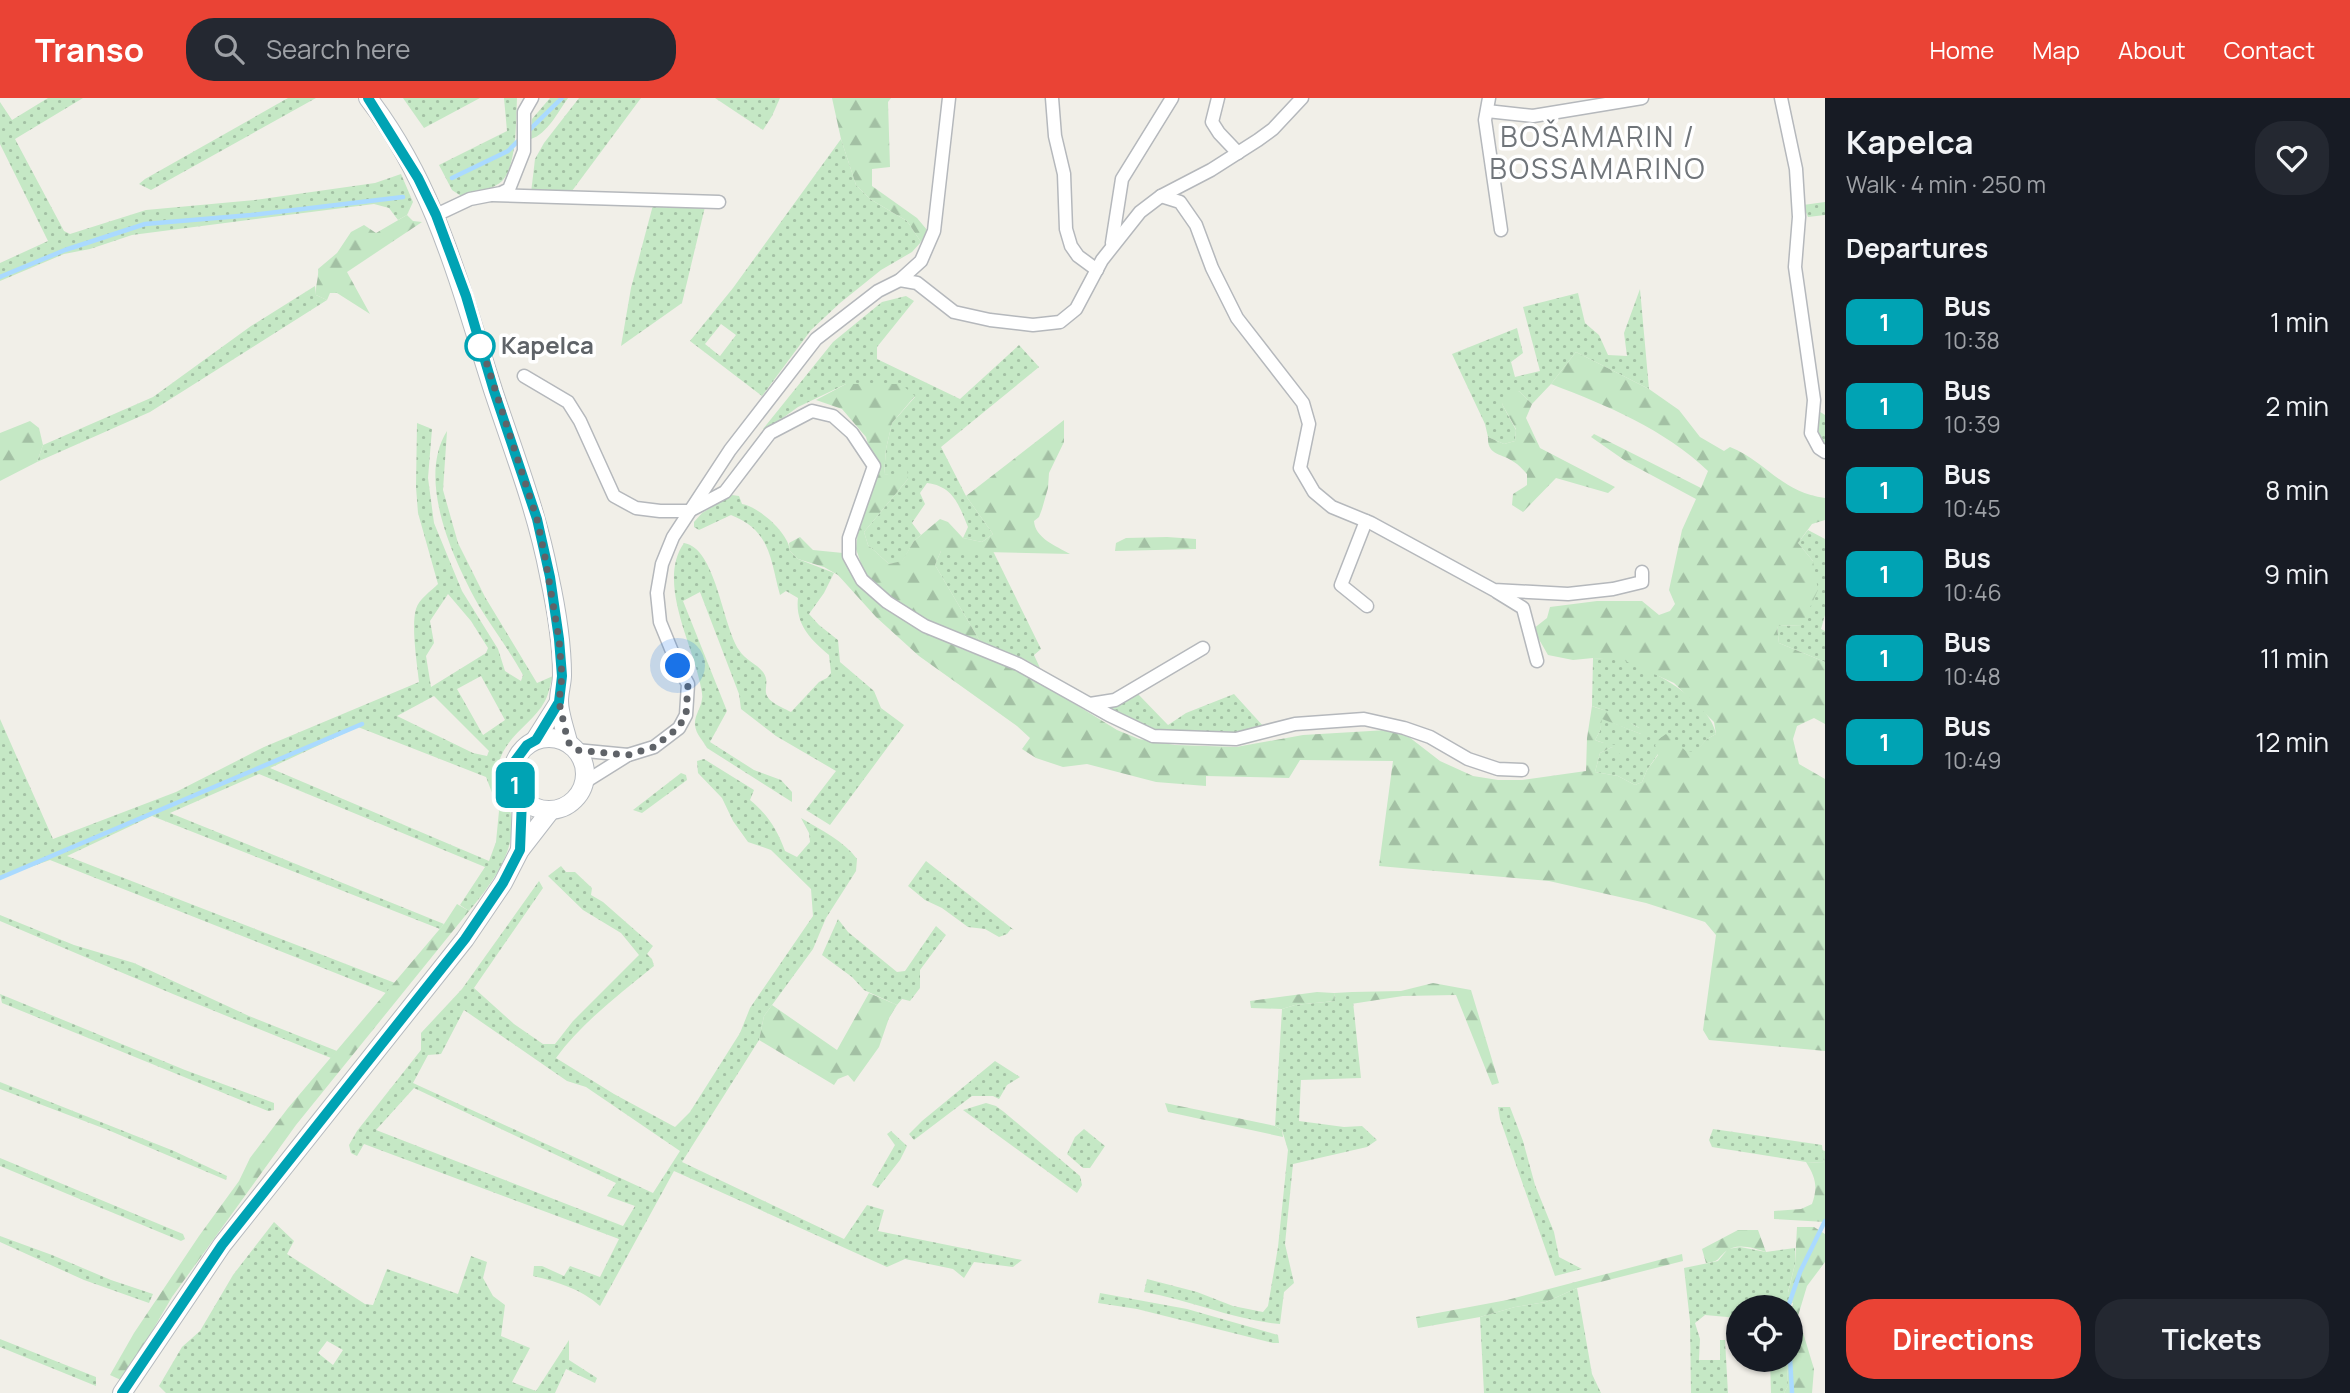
<!DOCTYPE html>
<meta charset="utf-8">
<style>
:root{--surface:#171b24;--page:#242831;--text:#f1f3f6;--muted:#9ea1a6;--accent:#ea4335}
body{margin:0;font-family:Manrope,sans-serif;background:var(--page);color:var(--text);height:100vh;display:flex;flex-direction:column;font-size:26px;white-space:nowrap}
*{box-sizing:border-box;margin:0}
p{font-size:23px;color:var(--muted)}
.icon{flex:none;width:38px;height:38px;fill:none;stroke:currentColor;stroke-width:2;stroke-linecap:round;stroke-linejoin:round}
.map{position:relative;flex:1;overflow:hidden}
.drawer{display:flex;flex-direction:column;background:var(--surface);width:525px}
.drawer>*{flex:none}
.badge{padding:0 14px;border-radius:10px;font-size:24px;line-height:46px}
.controls{position:absolute;left:1726px;top:1197px;display:grid;gap:14px}
.controls a{display:grid;place-items:center;width:77px;height:77px;border-radius:50%;background:var(--surface);box-shadow:0 2px 5px #0004;font-size:35px}
.you{position:absolute;width:35px;height:35px;margin:-18px;border:5px solid #fff;border-radius:50%;background:#1a73e8;box-shadow:0 0 0 10px #1a73e833}
.map>.badge{position:absolute;translate:-50% -50%;box-shadow:0 0 0 4px #fff}
h2{padding:0 21px;font-size:26px;line-height:63px}
.round{display:grid;place-items:center;flex:none;width:74px;height:74px;border-radius:28px;background:var(--page)}
.summary{display:flex;align-items:center;justify-content:space-between;height:119px;padding:0 21px}
h1{font-size:33px;font-weight:700;line-height:52px}
.primary-button{display:flex;gap:14px;margin-top:auto;padding:14px 21px}
.primary-button a{flex:1;height:80px;border-radius:28px;background:var(--accent);color:#fff;font-size:28px;font-weight:700;line-height:80px;text-align:center}
.primary-button a+a{background:var(--page);color:var(--text)}
ul{padding:0;list-style:none}
li{display:flex;align-items:center;gap:21px;height:84px;padding:0 21px}
li div{flex:1}
li b{display:block;font-size:26px}
li em{font-style:normal}
li .badge{min-width:77px;font-weight:700;text-align:center}
header{display:flex;align-items:center;gap:42px;box-sizing:border-box;height:98px;padding:0 35px;background:var(--accent);color:#fff}
header strong{font-size:33px}
nav{display:flex;gap:38px;margin-inline-start:auto;font-size:24px}
.search{width:490px;height:63px;background:var(--page);display:flex;align-items:center;gap:18px;box-sizing:border-box;padding:0 24px;border-radius:28px;color:var(--muted);font-size:26px}
main{display:flex;flex:1;min-height:0}
.map>svg:first-child{display:block}
.grass{fill:url(#grass-dots);fill-rule:evenodd}
.forest{fill:url(#forest-firs)}
.lines{fill:none;stroke-linecap:round;stroke-linejoin:round}
.stream{stroke:#aadaff;stroke-width:4.5}
.street-casing{stroke:#b5b8bc;stroke-width:15}
.secondary-casing{stroke:#b6babf;stroke-width:20}
.street{stroke:#fff;stroke-width:12}
.secondary{stroke:#fff;stroke-width:18}
.line-casing{stroke:#fff;stroke-width:16}
.line{stroke:#00a3b4;stroke-width:10}
.walk{stroke:#5f6368;stroke-width:7;stroke-dasharray:0 12.6}
.stop-dot{fill:#fff;stroke:#00a3b4;stroke-width:3.5}
.labels{text-anchor:middle;stroke-width:7;stroke-linejoin:round;paint-order:stroke}
.stop-label{font-size:24px;font-weight:bold;fill:#5f6368;stroke:#fff;text-anchor:start}
.quarter-label{font-size:28px;letter-spacing:2px;fill:#70757a;stroke:#fff}
</style>
<header>
<strong>Transo</strong>
<div class="search"><svg class="icon" aria-label="search" viewBox="0 0 24 24"><circle cx="10" cy="10" r="6"/><path d="M15 15l6 6"/></svg>Search here</div>
<nav><a>Home</a><a>Map</a><a>About</a><a>Contact</a></nav>
</header>
<main>
<div class="map">
<svg width="1825" height="1295" viewBox="0 0 1825 1295">
<defs>
<pattern id="grass-dots" width="8" height="8" patternUnits="userSpaceOnUse" patternTransform="scale(1.75)"><rect width="8" height="8" fill="#c5e8c5"/><path d="M2 2h.1M6 6h.1" fill="none" stroke="#a3c0a4" stroke-width="1.8" stroke-linecap="round"/></pattern>
<pattern id="forest-firs" width="22" height="20" patternUnits="userSpaceOnUse" patternTransform="scale(1.75)"><rect width="22" height="20" fill="#c5e8c5"/><path d="M5 1l3.5 6h-7zM16 11l3.5 6h-7z" fill="#a3c0a4"/></pattern>
</defs>
<rect width="100%" height="100%" fill="#f1efe8"/>
<g class="grass">
<polygon points="48,0 83,0 15,41 64,133 70,136 146,112 255,102 375,85 401,76 413,104 407,117 398,122 389,110 374,106 132,137 90,151 64,156 0,183 0,165 48,143 0,46 0,4 12,22"/>
<polygon points="288,0 316,0 151,92 139,86 145,81"/>
<polygon points="403,0 480,0 424,30"/>
<path d="M504,0H517C516,21 517,66 503,82C494,92 473,94 461,98L452,92L439,67L507,33Z"/>
<path d="M550,0H568C558,14 547,36 531,41L532,21Z"/>
<polygon points="579,0 641,0 569,97 531,95 535,61 544,45"/>
<polygon points="715,0 780,0 772,18 763,32"/>
<path d="M841,41L856,87L870,101L907,123L921,144L912,154L881,172L840,205L811,232L762,298L690,243L733,190ZM721,226L736,237L720,258L705,246Z"/>
<polygon points="1825,104 1825,117 1808,119 1803,107"/>
<polygon points="653,107 705,109 682,205 621,248 631,190"/>
<polygon points="315,188 316,197 327,202 150,314 37,364 43,347 153,299 251,228"/>
<polygon points="1640,191 1649,291 1576,254 1551,286 1532,306 1519,293 1502,306 1516,332 1515,343 1504,346 1488,339 1485,326 1452,256 1517,230 1523,255 1511,264 1515,279 1540,273 1523,209 1578,195 1585,225 1599,237 1608,257 1627,258 1624,235"/>
<path d="M906,198L914,203L877,249V261L960,301L1019,247L1039,269L941,349L966,398L993,436L982,444L963,440L968,429C959,407 953,388 927,385L920,395L925,406L912,425L921,437L914,443L902,464L889,466L868,447L864,434L908,381L884,376L886,351L892,325L915,299L869,287L846,286L798,309L766,332L763,331L833,244L882,204Z"/>
<polygon points="1817,312 1825,317 1825,349 1816,336"/>
<path d="M417,325L432,331L428,380L434,425L462,493L498,551L505,573L521,583L523,577C510,553 493,531 479,508C454,463 416,382 447,333L443,392L458,445L485,499L537,585L553,578C550,586 549,596 545,603C532,627 505,637 498,668C494,683 502,689 507,703C524,744 494,783 469,813L460,807L485,769L259,676L170,715L444,826L440,831L152,718L67,758L395,885L386,895L50,762L0,780V621L53,741L176,694L264,649L419,584C417,565 411,528 416,511C419,501 431,493 438,486L418,415L416,389ZM448,496L471,523L488,550L486,555L431,589L426,558L434,545L430,523ZM481,578L505,622L483,637L457,591ZM434,598L489,653L487,658L473,655L397,618ZM358,629L486,679L499,713L496,744L489,763L270,670Z"/>
<path d="M732,397L739,398L742,406C759,409 789,435 790,453L798,461L834,475L824,495L809,516L819,527L838,542L840,564L874,593L881,610L904,627L830,727L806,712L836,673L776,638L741,611L739,596L700,494L683,503L727,613L710,644L754,672L781,682L792,694V704L707,650C703,642 696,637 695,627C694,618 701,610 702,601C703,597 701,590 700,585C692,545 657,483 684,445C716,450 722,526 739,552C745,562 757,566 763,574C769,582 765,588 766,595C768,605 784,610 791,614L819,584L827,580L831,575L829,557C810,541 795,526 798,500L786,493L780,497C770,460 771,433 731,417L699,432L694,429V424L702,415Z"/>
<polygon points="1808,432 1825,441 1825,517 1821,531 1825,533 1825,564 1779,545 1777,528 1802,527 1813,463 1798,445"/>
<polygon points="941,453 993,453 1041,551 1034,557 1040,570 1024,561 981,545 935,467"/>
<path d="M1593,560C1604,561 1616,560 1626,563C1656,573 1710,604 1716,636L1707,641L1696,654L1658,656L1647,672L1642,684L1635,687L1618,678L1595,674L1600,655L1612,649L1624,652L1595,642L1600,633L1601,620L1641,636V631L1615,616L1592,608Z"/>
<path d="M1137,595L1168,627L1186,615L1234,596L1264,629C1227,638 1183,639 1145,629C1133,626 1122,619 1110,613L1112,609Z"/>
<path d="M704,661L754,692L750,702C768,717 777,731 785,753L797,759L810,744L809,735L801,720C821,732 844,743 857,761L856,773L826,820L813,851L764,918L759,942L682,1064L844,1141L867,1107L884,1112L878,1133L1022,1162L1013,1169L974,1164L964,1180L953,1171L905,1161L887,1169L674,1073L600,1208C581,1191 558,1184 533,1178L534,1168H542L564,1178L570,1168L600,1179L619,1141L364,1046L357,1058L351,1055L349,1047L357,1033L421,952V935L462,891L539,783L543,790L474,890L514,926L543,946H555L573,923L639,857L621,835L583,812L548,778L561,768L566,774H575L592,790L591,797L603,804L653,848L647,856L652,861L654,868C620,896 582,924 556,960L614,996L675,1029L690,1014L740,935L750,910L813,818L811,791L771,752L748,744L733,723L722,700L698,675L697,663ZM464,912L567,983L586,989L680,1053L653,1095L413,985L428,957L441,956ZM414,990L616,1085L607,1098L635,1108L623,1128L376,1032Z"/>
<polygon points="681,675 686,677 687,682 642,715 633,712"/>
<polygon points="926,763 1014,832 1011,831 1007,836 999,839 985,831 968,829 942,810 925,802 908,788"/>
<path d="M0,817L74,847L134,865L249,918L337,953L331,960C220,916 110,870 0,823Z"/>
<polygon points="838,821 848,834 897,874 905,873 936,828 946,837 920,872 920,890 910,903 902,901 897,907 864,892 852,879 822,857"/>
<path d="M1352,894L1361,980L1301,982L1299,1023L1344,1029L1362,1028L1377,1042L1367,1049L1293,1066L1285,1146L1294,1185L1284,1194L1280,1226C1234,1222 1190,1202 1144,1194L1147,1181L1197,1194L1233,1208L1263,1214L1268,1208L1278,1149L1288,1052L1282,1032L1275,1028L1282,911L1295,907L1335,903L1334,895Z"/>
<polygon points="0,896 185,972 274,1005 274,1012 268,1013 2,905"/>
<polygon points="995,963 1020,979 1007,987 999,1001 993,998 972,998 914,1042 909,1036 922,1023"/>
<polygon points="0,984 174,1053 227,1078 226,1082 108,1032 0,991"/>
<polygon points="986,1005 996,1008 1004,1014 1080,1078 1082,1087 1077,1095 963,1012"/>
<polygon points="1498,1009 1510,1009 1523,1043 1535,1087 1554,1134 1559,1159 1582,1171 1555,1178 1500,1021"/>
<polygon points="1084,1031 1105,1048 1090,1070 1083,1070 1067,1056 1075,1039"/>
<polygon points="1713,1031 1822,1047 1824,1065 1806,1064 1712,1049 1709,1042"/>
<polygon points="891,1033 907,1048 900,1062 878,1090 872,1087 895,1047 887,1036"/>
<polygon points="0,1060 183,1136 185,1141 181,1143 0,1068"/>
<path d="M274,1124L294,1143L287,1156L365,1206L373,1207L387,1171L458,1196L471,1158L487,1164L483,1180L493,1198L505,1207L501,1238L530,1250L512,1284L536,1293L569,1242V1262L597,1280L595,1285L566,1271L555,1295H166L159,1288L182,1249L200,1233L233,1177ZM327,1243L343,1252L333,1267L318,1255Z"/>
<polygon points="0,1138 52,1157 111,1182 153,1196 149,1205 84,1182 0,1144"/>
<polygon points="1740,1149 1766,1154 1795,1150 1795,1166 1788,1194 1793,1205 1778,1209 1738,1209 1738,1220 1705,1217 1695,1225 1700,1241 1699,1262 1720,1262 1720,1242 1725,1242 1728,1295 1691,1295 1690,1223 1684,1170 1718,1163 1728,1151"/>
<polygon points="1577,1190 1592,1276 1601,1295 1484,1295 1480,1219 1515,1209 1546,1204"/>
<polygon points="1100,1195 1187,1211 1278,1237 1279,1245 1273,1245 1137,1211 1098,1205"/>
<polygon points="0,1241 96,1279 96,1288 0,1249"/>
<polygon points="1770,1262 1787,1262 1788,1288 1784,1295 1771,1295"/>
</g>
<g class="forest">
<polygon points="832,0 891,0 888,4 890,69 872,71 872,88 917,120 928,133 921,144 907,123 870,101 856,87 841,41"/>
<path d="M407,117L413,123L422,124L347,174L370,216L337,195H330L327,202L316,197C315,187 319,181 318,171L337,155L351,134L364,127L376,135Z"/>
<path d="M1576,254L1649,291L1679,312L1700,339L1724,353L1730,349C1766,363 1780,394 1825,400V422L1812,426L1798,445L1813,463L1818,492L1802,527L1777,528L1779,545L1825,564V626L1814,620L1797,628L1793,641L1799,666L1825,681V953L1709,942L1703,932L1716,837L1705,824L1646,805L1549,783L1379,768L1393,663L1300,662L1289,680L1206,678V688L1156,684L1087,666L1063,669L1036,660L1022,651L1030,640L1017,628L919,558L876,519L838,477L824,469L798,461L790,453L789,445L800,439L813,452L843,455L856,483L879,506L959,550L1023,574L1117,632L1139,641L1175,647L1236,649L1303,637L1387,632L1409,639L1440,663L1473,678L1498,682H1522L1586,673L1587,640L1592,608C1601,612 1615,614 1620,617C1630,621 1632,630 1646,631L1648,636H1641L1602,621L1600,633L1595,642C1605,647 1616,644 1624,652L1622,658L1612,649L1600,655L1595,674L1618,678L1635,687L1642,684L1647,672L1658,657L1655,647L1659,641L1666,636L1686,653L1695,654L1707,641L1716,636L1714,624L1674,585L1625,563L1593,560L1573,562L1548,557L1533,531L1547,520L1550,509L1597,503H1642L1659,517L1670,513L1675,506L1669,492L1682,432L1696,401L1627,364L1591,339L1594,336L1701,390L1708,373C1664,331 1608,308 1551,286Z"/>
<path d="M846,286H901L915,298L892,325L886,351L884,376L894,377L904,367L907,368L908,381L864,434L868,447L889,466L902,463L914,443L940,421L948,424L963,440L982,444L993,436L966,398L1064,322V344L1049,375L1048,390L1042,411L1039,419L1034,423C1035,440 1056,448 1070,456L941,453L935,467L981,545L932,527L891,501L865,477L856,451L858,432L874,368L866,339L842,311L816,302Z"/>
<path d="M1519,293L1532,306L1526,320L1540,350L1615,389L1608,395L1556,380L1523,414L1512,407L1513,396L1527,387V376C1523,372 1519,367 1514,364C1502,355 1487,358 1488,339L1504,346L1515,343L1516,331L1502,306L1507,297Z"/>
<polygon points="30,323 39,330 43,347 37,364 0,383 0,335"/>
<polygon points="1167,439 1196,441 1196,451 1115,453 1116,445 1126,440"/>
<polygon points="457,806 469,813 296,1027 172,1199 123,1283 110,1277 134,1235 199,1138 239,1083 250,1060 288,1010 444,826"/>
<polygon points="1433,885 1471,892 1499,985 1492,987 1456,897 1403,898 1351,906 1352,894 1401,893"/>
<polygon points="1317,894 1334,895 1335,903 1295,907 1282,911 1251,910 1250,903"/>
<polygon points="869,895 897,907 889,920 879,949 854,984 848,977 838,981 834,987 759,942 764,918 772,907 837,952"/>
<polygon points="1165,1005 1275,1028 1282,1032 1283,1039 1168,1014"/>
<path d="M1822,1052L1825,1053V1124L1774,1121V1113L1801,1111L1812,1106C1818,1089 1816,1080 1806,1064L1824,1065Z"/>
<polygon points="1797,1129 1814,1129 1825,1136 1825,1164 1807,1188 1798,1218 1814,1271 1812,1295 1784,1295 1788,1288 1787,1262 1790,1262 1790,1223 1793,1205 1788,1195 1795,1166"/>
<path d="M1738,1132H1758L1766,1154C1753,1150 1737,1144 1725,1154C1716,1162 1720,1163 1706,1165L1702,1151Z"/>
<polygon points="1682,1156 1683,1163 1577,1190 1546,1204 1515,1209 1480,1219 1418,1230 1416,1219 1507,1202"/>
</g>
<g class="lines">
<g class="stream">
<polyline points="452,80 508,53 562,0"/>
<polyline points="0,179 65,152 145,126 251,117 403,99"/>
<polyline points="0,780 362,626"/>
<polyline points="1788,1209 1800,1174 1825,1123"/>
<polyline points="1790,1260 1792,1295"/>
</g>
<g class="street-casing">
<g id="street">
<polyline points="1052,0 1055,38 1064,76 1066,131 1071,148 1078,158 1097,172"/>
<polyline points="1218,0 1212,24 1219,35 1238,55"/>
<polyline points="1489,0 1485,22 1501,132"/>
<polyline points="1781,0 1796,71 1799,119 1795,169 1814,302 1811,335 1819,350 1825,354"/>
<polyline points="1487,13 1533,18 1642,0"/>
<polyline points="492,97 719,104"/>
<polyline points="1161,98 1180,104 1196,127 1212,170 1237,220 1303,305 1309,326 1300,370 1314,394 1332,409 1371,425 1494,492 1568,496 1613,491 1642,484 1642,474"/>
<polyline points="436,117 470,101 501,95 509,91 524,53 524,14 532,0"/>
<polyline points="1112,145 1122,81 1172,0"/>
<polyline points="900,182 921,163 934,133 949,0"/>
<polyline points="524,278 568,304 580,323 614,398 636,410 660,413 689,413 725,394 770,335 812,313 833,318 852,335 874,368 849,440 849,458 862,482 887,504 925,528 1018,566 1109,617 1153,638 1236,641 1295,626 1364,621 1404,630 1430,639 1468,661 1498,671 1522,672"/>
<polyline points="1366,423 1341,487 1367,508"/>
<polyline points="1497,494 1523,510 1537,563"/>
<polyline points="1090,606 1115,602 1203,550"/>
<polyline points="576,652 628,657"/>
<polyline points="585,684 628,657 654,649 679,630 686,617 688,586 678,568 660,524 657,495 662,466 673,439 730,352 816,241 878,193 900,182 917,185 954,214 990,222 1033,227 1060,224 1076,211 1102,162 1140,114 1161,98 1211,72 1258,42 1273,31 1302,0"/>
</g>
</g>
<g class="secondary-casing">
<g id="secondary">
<path d="M368,0C437,90 460,190 494,295C514,355 537,414 549,477C556,509 562,544 562,577C562,585 559,594 559,603C559,616 565,631 568,644"/>
<circle cx="549" cy="676" r="36"/>
<polyline points="535,642 559,604"/>
<polyline points="520,752 522,701"/>
<polyline points="122,1295 222,1147 465,841 503,785 520,752 551,712"/>
</g>
</g>
<use href="#street" class="street"/>
<use href="#secondary" class="secondary"/>
</g>
<g class="lines">
<g class="line-casing">
<polyline id="line" points="122,1295 222,1147 465,841 503,785 520,752 522,701 513,683 515,663 527,647 536,642 559,604 562,578 559,541 550,479 537,421 494,293 466,198 436,117 418,80 368,0"/>
</g>
<use href="#line" class="line"/>
<polyline class="walk" points="480,248 480,245 537,421 545,459 559,541 562,578 559,604 568,644 576,652 628,657 654,649 678,630 686,617 688,586 678,568"/>
</g>
<circle class="stop-dot" cx="480" cy="248" r="14"/>
<g class="labels">
<g class="stop-label">
<text x="501" y="256">Kapelca</text>
</g>
<g class="quarter-label">
<text x="1598" y="49">BOŠAMARIN /<tspan x="1598" dy="32">BOSSAMARINO</tspan></text>
</g>
</g>
</svg>
<div class="controls">
<a><svg class="icon" aria-label="locate" viewBox="0 0 24 24"><circle cx="12" cy="12" r="6"/><path d="M12 2v4M12 18v4M2 12h4M18 12h4"/></svg></a>
</div>
<div class="you" style="left:678px;top:568px"></div>
<b class="badge" style="left:515px;top:687px;background:#00a3b4;color:#fff">1</b>
</div>
<section class="drawer">
<div class="summary"><div><h1>Kapelca</h1><p>Walk · 4 min · 250 m</p></div><a class="round"><svg class="icon" aria-label="heart" viewBox="0 0 24 24"><path d="M12 20l-8-8c-3-5 5-10 8-4 3-6 11-1 8 4z"/></svg></a></div>
<h2>Departures</h2>
<ul>
<li><span class="badge" style="background:#00a3b4;color:#fff">1</span><div><b>Bus</b><p>10:38</p></div><em>1 min</em></li>
<li><span class="badge" style="background:#00a3b4;color:#fff">1</span><div><b>Bus</b><p>10:39</p></div><em>2 min</em></li>
<li><span class="badge" style="background:#00a3b4;color:#fff">1</span><div><b>Bus</b><p>10:45</p></div><em>8 min</em></li>
<li><span class="badge" style="background:#00a3b4;color:#fff">1</span><div><b>Bus</b><p>10:46</p></div><em>9 min</em></li>
<li><span class="badge" style="background:#00a3b4;color:#fff">1</span><div><b>Bus</b><p>10:48</p></div><em>11 min</em></li>
<li><span class="badge" style="background:#00a3b4;color:#fff">1</span><div><b>Bus</b><p>10:49</p></div><em>12 min</em></li>
</ul>
<div class="primary-button"><a>Directions</a><a>Tickets</a></div>
</section>
</main>
